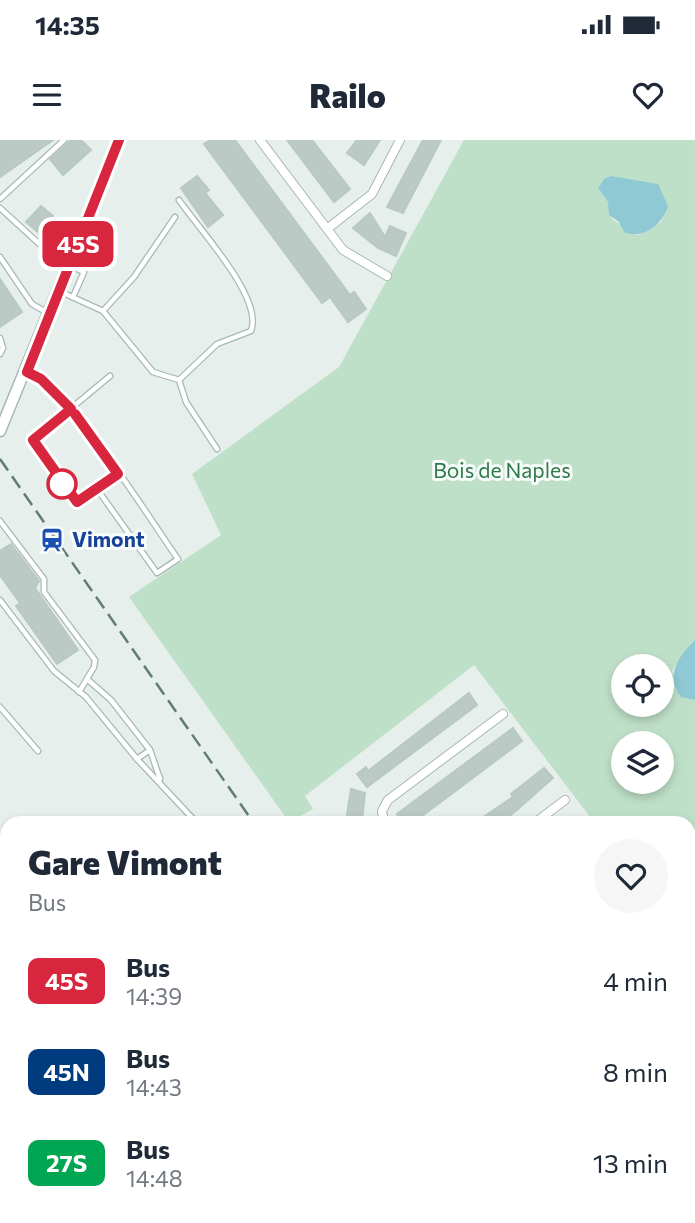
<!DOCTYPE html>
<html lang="fr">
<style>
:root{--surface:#fff;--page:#f6f6f7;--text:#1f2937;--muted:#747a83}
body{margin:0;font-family:Commissioner,sans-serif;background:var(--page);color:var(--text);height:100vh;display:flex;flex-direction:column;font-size:26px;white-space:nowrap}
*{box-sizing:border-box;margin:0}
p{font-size:23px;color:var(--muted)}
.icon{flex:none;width:38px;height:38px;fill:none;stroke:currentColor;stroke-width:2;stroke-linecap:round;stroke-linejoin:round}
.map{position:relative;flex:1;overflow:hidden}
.sheet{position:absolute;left:0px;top:676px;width:696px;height:408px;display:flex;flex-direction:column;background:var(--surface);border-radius:21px 21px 0 0;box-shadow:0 4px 10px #0003}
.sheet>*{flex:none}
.badge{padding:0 14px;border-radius:10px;font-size:24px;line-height:46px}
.tools{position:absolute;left:611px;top:514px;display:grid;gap:14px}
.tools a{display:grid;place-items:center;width:63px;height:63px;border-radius:50%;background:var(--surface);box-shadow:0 4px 10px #0003;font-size:35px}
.map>.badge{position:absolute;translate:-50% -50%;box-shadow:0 0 0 4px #fff}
.round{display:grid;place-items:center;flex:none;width:74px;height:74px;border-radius:37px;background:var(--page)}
.overview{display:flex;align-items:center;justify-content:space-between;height:119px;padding:0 28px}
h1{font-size:33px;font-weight:800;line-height:52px}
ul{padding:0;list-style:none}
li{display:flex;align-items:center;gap:21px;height:91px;padding:0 28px}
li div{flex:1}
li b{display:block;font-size:26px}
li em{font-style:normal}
li .badge{min-width:77px;font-weight:700;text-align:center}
.status{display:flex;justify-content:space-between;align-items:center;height:49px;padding:0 35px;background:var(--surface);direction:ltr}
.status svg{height:19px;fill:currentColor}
header{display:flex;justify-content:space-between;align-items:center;height:91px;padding:0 28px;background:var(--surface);font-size:32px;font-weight:800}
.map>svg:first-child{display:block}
.green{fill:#bfe0c8;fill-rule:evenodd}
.water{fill:#8ec9d4}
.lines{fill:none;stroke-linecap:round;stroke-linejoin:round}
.stream{stroke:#8ec9d4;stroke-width:2.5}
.building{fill:#bbcac4;stroke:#b8c9c2;stroke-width:2}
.lane-casing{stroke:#a8b8b2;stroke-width:7}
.street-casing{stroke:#a8b8b2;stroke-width:10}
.secondary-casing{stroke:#a4bbb3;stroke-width:13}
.lane{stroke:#fff;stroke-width:4.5}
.street{stroke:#fff;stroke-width:8}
.secondary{stroke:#fff;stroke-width:10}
.rail{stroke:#5f7d75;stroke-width:2.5;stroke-dasharray:14 7;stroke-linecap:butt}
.line-casing{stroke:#fff;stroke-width:16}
.line{stroke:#d7263d;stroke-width:10}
.stop-dot{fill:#fff;stroke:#d7263d;stroke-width:3.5}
.labels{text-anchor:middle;stroke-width:6;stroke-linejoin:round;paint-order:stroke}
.park-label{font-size:21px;fill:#2d7a4b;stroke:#f7fbf9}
.transit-label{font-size:21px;font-weight:bold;fill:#164399;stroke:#f7fbf9;text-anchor:start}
</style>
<div class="status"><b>14:35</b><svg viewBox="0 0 49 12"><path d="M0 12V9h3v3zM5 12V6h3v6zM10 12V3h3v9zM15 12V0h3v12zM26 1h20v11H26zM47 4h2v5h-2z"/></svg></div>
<header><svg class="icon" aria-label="menu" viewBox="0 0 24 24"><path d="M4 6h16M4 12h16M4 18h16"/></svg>Railo<svg class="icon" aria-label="heart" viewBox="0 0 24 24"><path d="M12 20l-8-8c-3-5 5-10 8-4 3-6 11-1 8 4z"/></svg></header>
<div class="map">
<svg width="695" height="1083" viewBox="0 0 695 1083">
<rect width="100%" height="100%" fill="#e6efeb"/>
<path class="green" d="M464,0H695V500L672,531L681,556L695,560V816L690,809V682H594L474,525L305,656L313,669L289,682L129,457L221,395L192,334L339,227ZM611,36L640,43H654L668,66L661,82L638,95L612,79L608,62L598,48ZM623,527H662V565H623ZM623,604H662V642H623Z"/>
<g class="water">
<path d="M611,36L658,44L668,66C663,84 644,100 624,92L619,82L609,75L608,62L598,48L604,39Z"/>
<path d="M695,500V560L681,557C665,535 678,517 695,500Z"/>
<polygon points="7,890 7,1054 0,1050 0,903"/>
</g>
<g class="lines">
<polyline class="stream" points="0,733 7,735"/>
</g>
<g class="building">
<polygon points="0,0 53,0 0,37"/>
<polygon points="71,0 81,0 91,10 63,35 50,19"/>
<polygon points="210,0 235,0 350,155 354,152 366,169 348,182 330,157 322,163 204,4"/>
<polygon points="287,0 312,0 350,49 334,62"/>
<polygon points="357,0 380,0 364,25 347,13"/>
<polygon points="423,0 441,0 403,73 387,67"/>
<polygon points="197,36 209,50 205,53 223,75 208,87 181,48"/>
<polygon points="41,66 53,76 39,93 26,82"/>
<polygon points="370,73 385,97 390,86 406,93 396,116 378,108 353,88"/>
<polygon points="0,139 22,172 0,187"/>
<polygon points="11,404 39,441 35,448 78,510 57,524 16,466 20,463 0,435 0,411"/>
<polygon points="469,553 477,565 367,647 357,634 366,627 368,631"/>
<polygon points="513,588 522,601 414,682 403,682 397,674"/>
<polygon points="544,628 553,638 518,669 501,682 476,682 513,657 511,654"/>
<polygon points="351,649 365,653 362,681 346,681"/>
</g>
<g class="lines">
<g class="lane-casing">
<g id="lane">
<polyline points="0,59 64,0"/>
<path d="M179,60C198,88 264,158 251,191L217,204L179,240L186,262L217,309"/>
<polyline points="0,68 57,120 84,132 73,157"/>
<polyline points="0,117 32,164 46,172"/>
<polyline points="59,151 103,171 153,232 179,240"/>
<polyline points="103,171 134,137 175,77"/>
<polyline points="0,198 3,208 0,214"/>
<path d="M27,232C70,249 148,377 178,419L157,433L97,349"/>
<polyline points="110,236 33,300 74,361 118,334"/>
<polyline points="0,381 44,439 44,452 95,520 94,527 79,552"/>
<polyline points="0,460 54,531 86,557 137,619 150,610 111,560 87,539"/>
<polyline points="0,567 38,611"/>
<polyline points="150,610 160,639"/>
<polyline points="137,619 196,682"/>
<polyline points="195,1076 200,1083"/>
<polyline points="130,1083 136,1076"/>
</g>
</g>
<g class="street-casing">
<g id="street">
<polyline points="260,0 343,110 387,136"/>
<polyline points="327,89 372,54 400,0"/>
<polyline points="384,682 382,671 388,660 503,574"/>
<polyline points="536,682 565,660"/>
<polyline points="690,909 695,917"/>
<polyline points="690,978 695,974"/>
<polyline points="653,1076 658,1083"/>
</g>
</g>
<g class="secondary-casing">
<polyline id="secondary" points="0,291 119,0"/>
</g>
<use href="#lane" class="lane"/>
<use href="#street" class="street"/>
<use href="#secondary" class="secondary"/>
<g class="rail">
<polyline points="0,319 253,682"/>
<polyline points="519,1076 524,1083"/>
</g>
</g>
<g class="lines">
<g class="line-casing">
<polyline id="line" points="75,274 118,334 77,362 33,300 71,269 41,239 27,232 119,0"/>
</g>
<use href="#line" class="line"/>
</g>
<defs>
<g id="station-bare" transform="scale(1.89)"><path d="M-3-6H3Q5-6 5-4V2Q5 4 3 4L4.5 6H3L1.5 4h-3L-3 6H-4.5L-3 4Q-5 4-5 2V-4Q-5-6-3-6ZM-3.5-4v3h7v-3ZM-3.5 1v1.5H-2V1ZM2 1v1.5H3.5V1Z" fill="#1a4fb4" stroke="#f7fbf9" stroke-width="2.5" paint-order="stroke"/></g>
</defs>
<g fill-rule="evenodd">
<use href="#station-bare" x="52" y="400"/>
</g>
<circle class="stop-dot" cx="62" cy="344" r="14"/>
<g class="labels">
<g class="park-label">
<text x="502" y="338">Bois de Naples</text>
</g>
<g class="transit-label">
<text x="72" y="407">Vimont</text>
</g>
</g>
</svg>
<div class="tools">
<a><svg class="icon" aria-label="locate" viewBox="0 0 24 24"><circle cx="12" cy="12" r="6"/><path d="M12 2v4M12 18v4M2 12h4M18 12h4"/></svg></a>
<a><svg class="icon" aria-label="layers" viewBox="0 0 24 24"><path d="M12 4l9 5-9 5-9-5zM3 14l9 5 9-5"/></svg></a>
</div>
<b class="badge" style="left:78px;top:104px;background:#d7263d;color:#fff">45S</b>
<section class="sheet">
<div class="overview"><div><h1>Gare Vimont</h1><p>Bus</p></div><a class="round"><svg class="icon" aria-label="heart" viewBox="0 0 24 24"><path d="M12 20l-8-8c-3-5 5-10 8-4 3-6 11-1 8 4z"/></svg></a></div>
<ul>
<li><span class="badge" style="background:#d7263d;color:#fff">45S</span><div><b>Bus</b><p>14:39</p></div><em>4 min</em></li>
<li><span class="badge" style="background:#003b80;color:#fff">45N</span><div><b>Bus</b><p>14:43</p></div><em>8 min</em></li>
<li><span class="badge" style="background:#00a651;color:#fff">27S</span><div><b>Bus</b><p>14:48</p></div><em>13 min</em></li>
</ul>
</section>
</div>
